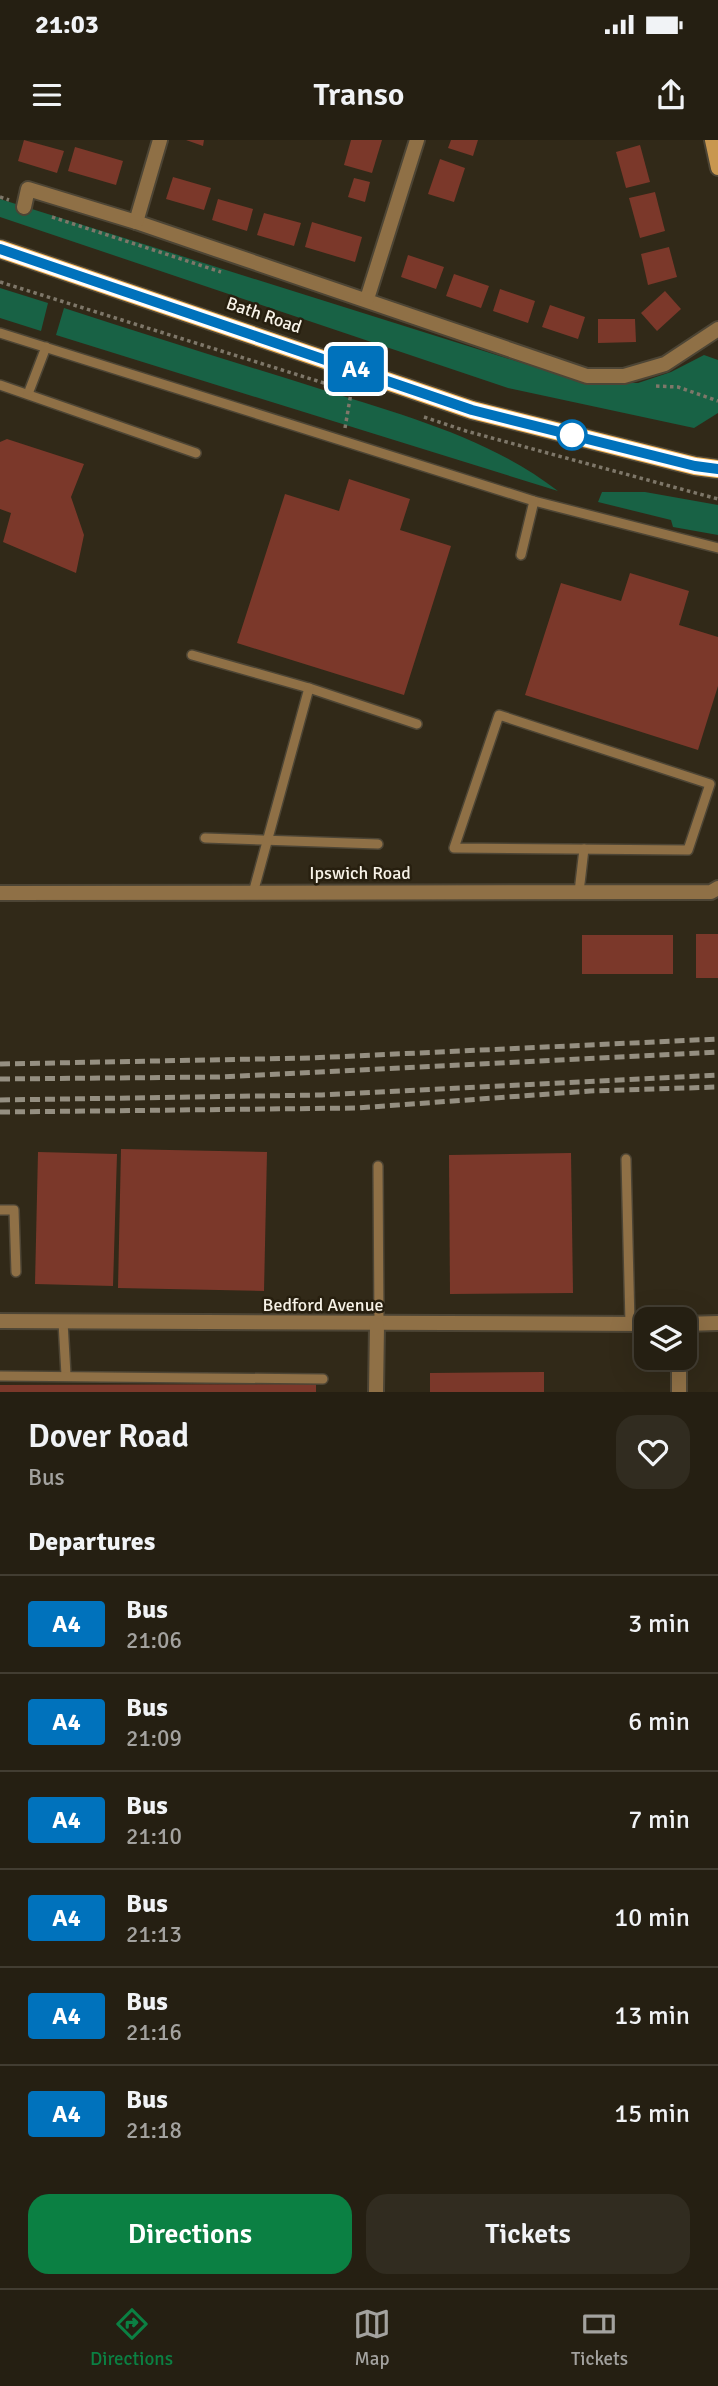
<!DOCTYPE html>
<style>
:root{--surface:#251f12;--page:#312c20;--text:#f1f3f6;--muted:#a3a29f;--line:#423d32;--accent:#0b8043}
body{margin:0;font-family:Signika,sans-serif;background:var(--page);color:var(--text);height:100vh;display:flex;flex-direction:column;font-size:26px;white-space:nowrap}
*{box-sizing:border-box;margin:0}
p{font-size:23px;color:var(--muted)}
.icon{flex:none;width:38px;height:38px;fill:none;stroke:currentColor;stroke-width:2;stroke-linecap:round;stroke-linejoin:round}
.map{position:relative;height:1252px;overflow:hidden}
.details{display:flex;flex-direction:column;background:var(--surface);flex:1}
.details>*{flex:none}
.badge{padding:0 14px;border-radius:5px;font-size:24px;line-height:46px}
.fabs{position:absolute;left:634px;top:1167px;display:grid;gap:14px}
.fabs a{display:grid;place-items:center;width:63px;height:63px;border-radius:14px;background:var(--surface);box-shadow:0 7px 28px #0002,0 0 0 2px var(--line);font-size:35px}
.map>.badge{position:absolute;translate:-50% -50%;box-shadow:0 0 0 4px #fff}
h2{padding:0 28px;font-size:26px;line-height:63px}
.round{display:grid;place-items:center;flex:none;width:74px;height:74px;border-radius:21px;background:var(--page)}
.head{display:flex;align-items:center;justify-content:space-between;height:119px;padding:0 28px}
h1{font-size:33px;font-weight:600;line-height:52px}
.action{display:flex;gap:14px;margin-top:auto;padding:14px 28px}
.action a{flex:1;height:80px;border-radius:21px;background:var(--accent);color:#fff;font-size:28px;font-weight:600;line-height:80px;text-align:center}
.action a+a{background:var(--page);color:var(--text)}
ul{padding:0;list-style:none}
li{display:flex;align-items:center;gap:21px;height:98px;padding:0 28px;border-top:2px solid var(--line)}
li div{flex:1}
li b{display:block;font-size:26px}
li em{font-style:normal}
li .badge{min-width:77px;font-weight:700;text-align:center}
.status{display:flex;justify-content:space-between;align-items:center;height:49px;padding:0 35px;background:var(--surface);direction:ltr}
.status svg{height:19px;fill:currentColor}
header{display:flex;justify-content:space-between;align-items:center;height:91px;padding:0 28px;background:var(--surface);font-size:32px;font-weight:600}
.dock{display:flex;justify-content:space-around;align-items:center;height:98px;border-top:2px solid var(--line);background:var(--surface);font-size:19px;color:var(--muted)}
.dock a{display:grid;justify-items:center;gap:4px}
.dock .on{color:var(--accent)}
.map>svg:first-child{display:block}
.green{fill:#186245}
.building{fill:#7b382a}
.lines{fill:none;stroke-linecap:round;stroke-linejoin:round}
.lane-casing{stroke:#4d4535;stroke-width:12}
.street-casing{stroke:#4d4535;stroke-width:18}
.secondary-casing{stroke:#4d4535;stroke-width:18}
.primary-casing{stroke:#4d4535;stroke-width:21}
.path{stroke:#7e7769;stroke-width:3.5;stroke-dasharray:3.5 3.5;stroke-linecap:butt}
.lane{stroke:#8f7046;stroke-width:9}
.street{stroke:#8f7046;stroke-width:14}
.secondary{stroke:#c89750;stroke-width:14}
.primary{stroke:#f5b657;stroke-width:18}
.rail{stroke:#958f81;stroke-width:5;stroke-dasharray:10 5;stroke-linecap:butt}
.line-casing{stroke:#fff;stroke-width:16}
.line{stroke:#0072bc;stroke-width:10}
.stop-dot{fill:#fff;stroke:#0072bc;stroke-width:3.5}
.labels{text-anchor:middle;stroke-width:5;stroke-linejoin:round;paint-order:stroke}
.street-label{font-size:18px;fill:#f7f2e7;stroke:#271f0f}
</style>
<div class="status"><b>21:03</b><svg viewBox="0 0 49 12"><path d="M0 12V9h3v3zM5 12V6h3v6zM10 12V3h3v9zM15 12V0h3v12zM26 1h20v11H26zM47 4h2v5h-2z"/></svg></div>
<header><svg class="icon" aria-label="menu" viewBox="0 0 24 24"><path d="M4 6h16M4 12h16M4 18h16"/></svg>Transo<svg class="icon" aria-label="share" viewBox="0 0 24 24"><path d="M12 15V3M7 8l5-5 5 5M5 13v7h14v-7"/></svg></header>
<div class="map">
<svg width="718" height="1252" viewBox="0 0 718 1252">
<rect width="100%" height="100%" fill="#312918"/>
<g class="green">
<polygon points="0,59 586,243 638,243 671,232 704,215 718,220 718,273 694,288 508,248 0,77"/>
<polygon points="0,148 48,163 41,191 0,178"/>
<path d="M64,168C147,195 230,221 314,247C398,274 487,296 558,351L56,195Z"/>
<polygon points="602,352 645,352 718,365 718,395 673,387 671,380 598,362"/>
</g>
<g class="building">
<polygon points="24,0 64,11 57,33 18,21"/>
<polygon points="186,0 204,0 203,6"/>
<polygon points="351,0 382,0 372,33 344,25"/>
<polygon points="451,0 478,0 473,16 448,8"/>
<polygon points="640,5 650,42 626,48 616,12"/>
<polygon points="75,7 123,21 116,45 68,31"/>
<polygon points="440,19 465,28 454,62 428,54"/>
<polygon points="173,37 211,48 204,70 166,59"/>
<polygon points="354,38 370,42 365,62 348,57"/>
<polygon points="655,52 665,91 640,98 629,58"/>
<polygon points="218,59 253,69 247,91 212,80"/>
<polygon points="264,73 301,83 294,106 257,95"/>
<polygon points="312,82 362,97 355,122 305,107"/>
<polygon points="669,107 677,137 648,145 641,114"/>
<polygon points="408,115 444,127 436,149 401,137"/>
<polygon points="454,134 489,146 481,168 446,156"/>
<polygon points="500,149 535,161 528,183 493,171"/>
<polygon points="665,151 681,169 657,191 641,173"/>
<polygon points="550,165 585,177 578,199 542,187"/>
<polygon points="598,179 635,179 636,202 598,203"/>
<polygon points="7,299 84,324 71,357 84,395 76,433 3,402 11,373 0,369 0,302"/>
<polygon points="349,339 410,359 400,390 451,406 404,555 237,503 285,354 339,371"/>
<polygon points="630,433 689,451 679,485 718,497 718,546 698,610 525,555 561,443 621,461"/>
<rect x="696" y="794" width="22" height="44"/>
<rect x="582" y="795" width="91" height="39"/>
<polygon points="121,1009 267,1012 264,1151 118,1148"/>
<polygon points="38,1012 117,1014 113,1146 35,1144"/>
<polygon points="571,1013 573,1153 450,1154 449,1015"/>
<polygon points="544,1232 544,1252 430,1252 430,1233"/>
<polygon points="316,1244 316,1252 0,1252 0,1245"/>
</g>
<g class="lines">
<g class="lane-casing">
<g id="lane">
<polyline points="0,193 534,361 718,408"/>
<polyline points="0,245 196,313"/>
<polyline points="28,254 46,207"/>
<polyline points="521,415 534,361"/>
<polyline points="192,515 309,548 417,584"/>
<polygon points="499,575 710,644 688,710 454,708"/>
<polyline points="205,698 378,704"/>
<polyline points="579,752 584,709"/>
<polyline points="253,753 309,548"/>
<polyline points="626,1019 630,1184"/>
<polyline points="378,1026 379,1185"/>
<polyline points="0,1070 14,1070 16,1132"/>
<polyline points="63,1182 66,1235"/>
<polyline points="0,1236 323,1239"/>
</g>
</g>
<g class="street-casing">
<g id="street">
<polyline points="24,67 28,49 136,82 587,236 624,236 665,224 718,189"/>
<polyline points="136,82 160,0"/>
<polyline points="367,159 417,0"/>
<polyline points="0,753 711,752 718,748"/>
<polyline points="0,1181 646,1184"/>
<polyline points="684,1184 718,1183"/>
<polyline points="679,1218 679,1252"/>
<polyline points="376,1252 377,1185"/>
</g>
</g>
<g class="secondary-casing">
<polyline id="secondary" points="712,0 718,28"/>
</g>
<g class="primary-casing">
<polyline id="primary" points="0,109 472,270 695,326 718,329"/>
</g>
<g class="path">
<polyline points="0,57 9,60"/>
<polyline points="52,77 221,132"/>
<polyline points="0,142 340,248"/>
<polyline points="656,246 678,247 718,261"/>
<polyline points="424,277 466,291 718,359"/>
<polyline points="345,288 352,247"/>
</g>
<use href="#lane" class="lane"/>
<use href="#street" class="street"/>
<use href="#secondary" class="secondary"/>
<use href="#primary" class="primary"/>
<g class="rail">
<polyline points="0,924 311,918 718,899"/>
<polyline points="0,939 219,937 718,912"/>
<polyline points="0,960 322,955 718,935"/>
<polyline points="0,972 357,968 590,951 718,947"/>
</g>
</g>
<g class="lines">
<g class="line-casing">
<polyline id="line" points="0,109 472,270 695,326 718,329"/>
</g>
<use href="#line" class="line"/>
</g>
<circle class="stop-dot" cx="572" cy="295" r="14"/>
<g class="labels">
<g class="street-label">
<text transform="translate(264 175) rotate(19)" y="6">Bath Road</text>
<text x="360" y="739">Ipswich Road</text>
<text x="323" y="1171">Bedford Avenue</text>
</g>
</g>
</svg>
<div class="fabs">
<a><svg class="icon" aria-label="layers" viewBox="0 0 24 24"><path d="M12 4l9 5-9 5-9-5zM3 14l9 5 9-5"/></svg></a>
</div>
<b class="badge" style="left:356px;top:229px;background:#0072bc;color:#fff">A4</b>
</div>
<section class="details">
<div class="head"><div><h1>Dover Road</h1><p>Bus</p></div><a class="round"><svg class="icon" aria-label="heart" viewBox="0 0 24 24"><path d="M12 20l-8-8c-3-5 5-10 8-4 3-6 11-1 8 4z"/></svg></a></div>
<h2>Departures</h2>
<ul>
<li><span class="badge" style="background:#0072bc;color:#fff">A4</span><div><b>Bus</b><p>21:06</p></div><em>3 min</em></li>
<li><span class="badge" style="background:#0072bc;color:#fff">A4</span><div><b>Bus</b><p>21:09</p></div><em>6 min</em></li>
<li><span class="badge" style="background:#0072bc;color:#fff">A4</span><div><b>Bus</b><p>21:10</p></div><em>7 min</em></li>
<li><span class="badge" style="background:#0072bc;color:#fff">A4</span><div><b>Bus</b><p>21:13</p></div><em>10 min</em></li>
<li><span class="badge" style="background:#0072bc;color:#fff">A4</span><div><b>Bus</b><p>21:16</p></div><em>13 min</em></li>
<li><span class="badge" style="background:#0072bc;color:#fff">A4</span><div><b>Bus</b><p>21:18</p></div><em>15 min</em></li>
</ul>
<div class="action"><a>Directions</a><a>Tickets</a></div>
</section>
<nav class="dock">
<a class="on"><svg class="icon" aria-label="directions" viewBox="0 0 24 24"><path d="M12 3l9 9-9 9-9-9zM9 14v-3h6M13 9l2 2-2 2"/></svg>Directions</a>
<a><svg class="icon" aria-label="map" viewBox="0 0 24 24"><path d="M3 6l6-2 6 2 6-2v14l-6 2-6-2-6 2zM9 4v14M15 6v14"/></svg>Map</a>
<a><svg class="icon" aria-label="tickets" viewBox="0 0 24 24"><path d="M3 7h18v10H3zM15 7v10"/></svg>Tickets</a>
</nav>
